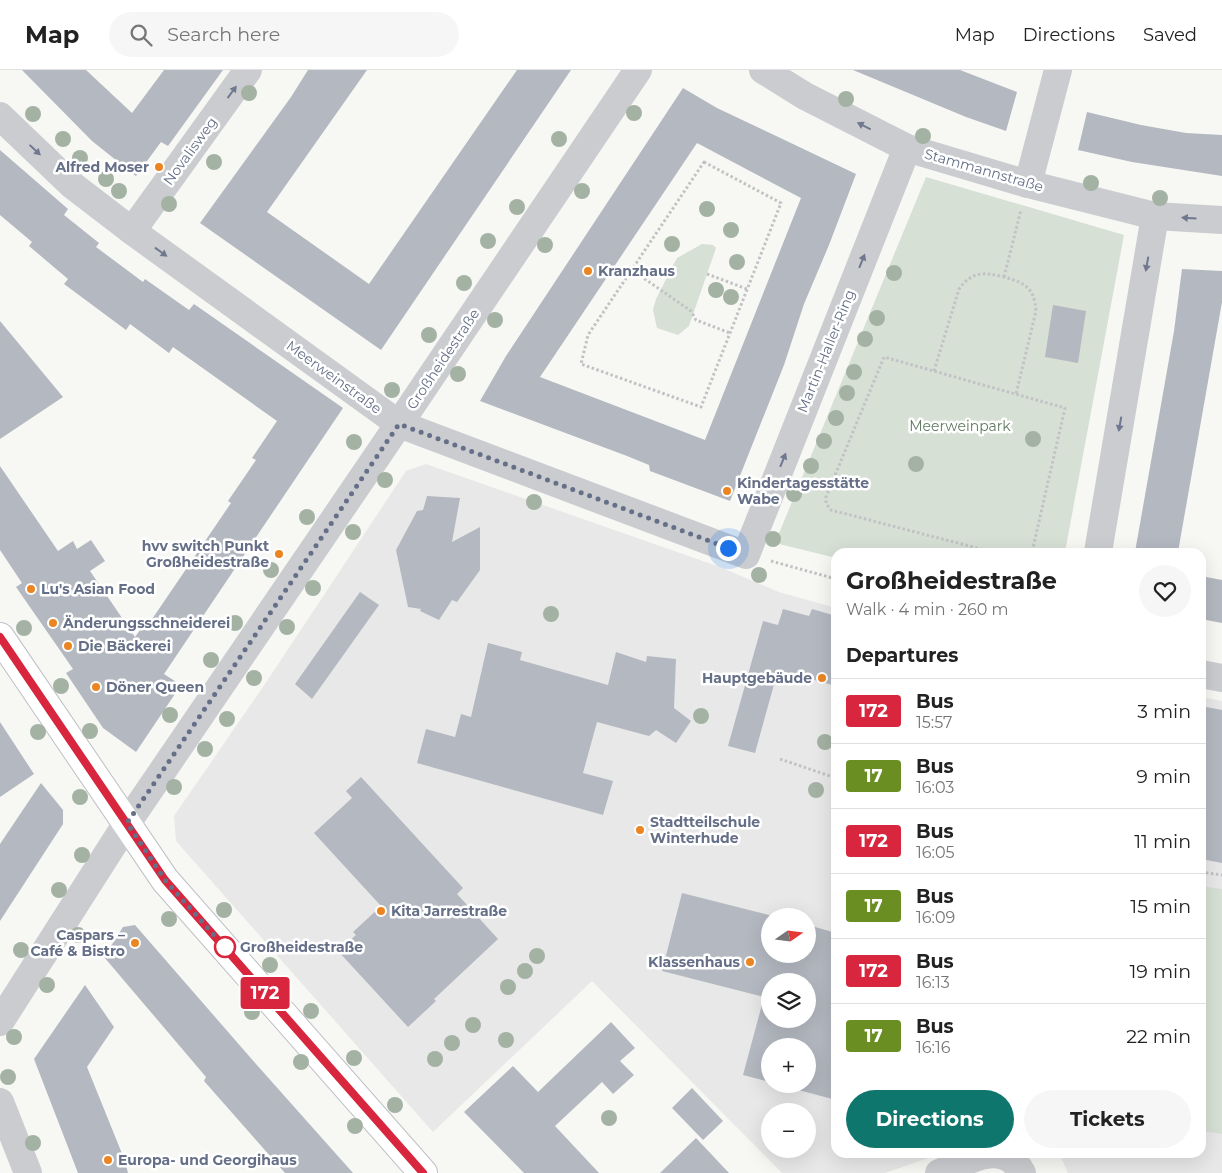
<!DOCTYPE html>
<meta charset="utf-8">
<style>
:root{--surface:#fff;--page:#f6f6f6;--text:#222;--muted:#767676;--line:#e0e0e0;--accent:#0f766e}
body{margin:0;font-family:Montserrat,sans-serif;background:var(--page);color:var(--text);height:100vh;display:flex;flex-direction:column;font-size:19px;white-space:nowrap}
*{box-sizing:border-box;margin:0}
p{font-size:16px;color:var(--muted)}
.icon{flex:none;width:28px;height:28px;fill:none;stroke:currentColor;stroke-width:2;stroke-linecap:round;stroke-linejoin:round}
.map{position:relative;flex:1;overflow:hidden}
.details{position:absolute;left:831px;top:478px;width:375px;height:610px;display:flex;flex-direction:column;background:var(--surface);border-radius:15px;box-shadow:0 5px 20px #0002}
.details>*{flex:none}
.badge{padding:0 10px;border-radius:4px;font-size:18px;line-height:32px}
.needle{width:32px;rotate:76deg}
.fabs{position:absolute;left:761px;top:838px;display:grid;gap:10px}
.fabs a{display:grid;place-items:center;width:55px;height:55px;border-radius:50%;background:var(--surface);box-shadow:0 5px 20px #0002;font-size:25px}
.you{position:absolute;width:25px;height:25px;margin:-12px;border:4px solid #fff;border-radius:50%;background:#1a73e8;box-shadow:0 0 0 8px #1a73e833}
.map>.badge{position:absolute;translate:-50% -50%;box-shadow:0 0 0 2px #fff}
h2{padding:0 15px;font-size:19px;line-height:45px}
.round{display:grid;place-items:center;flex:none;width:52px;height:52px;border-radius:26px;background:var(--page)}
.head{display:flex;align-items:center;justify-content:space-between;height:85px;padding:0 15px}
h1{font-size:24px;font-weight:700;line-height:38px}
.primary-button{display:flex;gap:10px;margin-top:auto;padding:10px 15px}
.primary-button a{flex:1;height:58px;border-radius:30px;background:var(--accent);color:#fff;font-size:20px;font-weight:700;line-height:58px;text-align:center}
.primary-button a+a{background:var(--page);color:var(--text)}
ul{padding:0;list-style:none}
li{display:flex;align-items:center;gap:15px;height:65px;padding:0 15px;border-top:1px solid var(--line)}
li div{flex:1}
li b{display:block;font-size:19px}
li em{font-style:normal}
li .badge{min-width:55px;font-weight:700;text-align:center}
header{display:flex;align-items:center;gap:30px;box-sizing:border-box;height:70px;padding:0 25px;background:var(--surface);border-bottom:1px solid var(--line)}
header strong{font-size:24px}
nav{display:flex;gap:28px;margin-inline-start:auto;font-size:18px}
.search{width:350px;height:45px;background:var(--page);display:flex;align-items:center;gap:12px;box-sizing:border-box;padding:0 18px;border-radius:28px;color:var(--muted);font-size:19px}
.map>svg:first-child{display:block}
.built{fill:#e8e8e8;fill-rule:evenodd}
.green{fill:#d7e0d5}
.building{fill:#b4b8c0;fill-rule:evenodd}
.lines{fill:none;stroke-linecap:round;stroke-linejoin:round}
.secondary-casing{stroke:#bec0c6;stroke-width:30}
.path{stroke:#c1c2c5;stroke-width:3;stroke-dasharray:2.5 2.5;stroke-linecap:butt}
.street{stroke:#caccd0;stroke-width:28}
.secondary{stroke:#fff;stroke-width:28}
.tree{fill:#a4b2a4}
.oneway{fill:#6f788e}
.line-casing{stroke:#fff;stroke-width:11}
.line{stroke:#d7263d;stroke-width:8}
.walk{stroke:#656f87;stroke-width:5;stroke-dasharray:0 9}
.poi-dot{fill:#eb8521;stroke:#fff;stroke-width:2}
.stop-dot{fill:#fff;stroke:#d7263d;stroke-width:2.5}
.labels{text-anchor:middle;stroke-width:5;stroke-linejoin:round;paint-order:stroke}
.street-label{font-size:14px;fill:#656f87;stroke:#fff}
.poi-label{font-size:14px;font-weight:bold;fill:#656f87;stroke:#fff;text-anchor:start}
.park-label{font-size:14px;fill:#607962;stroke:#fff}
.stop-label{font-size:14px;font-weight:bold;fill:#656f87;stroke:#fff;text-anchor:start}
</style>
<header>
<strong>Map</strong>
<div class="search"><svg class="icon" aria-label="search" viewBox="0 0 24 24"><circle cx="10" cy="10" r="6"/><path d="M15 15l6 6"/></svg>Search here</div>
<nav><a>Map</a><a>Directions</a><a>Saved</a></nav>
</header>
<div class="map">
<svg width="1222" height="1103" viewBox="0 0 1222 1103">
<rect width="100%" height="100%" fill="#f7f8f4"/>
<g class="built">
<path d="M426,394L720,497L779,522L836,538V1082L943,1083L885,1103H782L592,911L433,1062L176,771L174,746L267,611L406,401ZM770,846H808V884H770ZM770,911H808V949H770ZM770,976H808V1014H770ZM770,1041H808V1079H770Z"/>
<polygon points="1201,627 1222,631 1222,1103 1068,1103 1059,1083 1201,1082"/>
</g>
<g class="green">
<polygon points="926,107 1124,165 1065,482 836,482 836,488 775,473"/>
<polygon points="702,174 713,175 716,178 689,256 678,265 657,258 653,240 656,229 677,188"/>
<polygon points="1201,816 1222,819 1222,1064 1201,1061"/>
</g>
<g class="building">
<polygon points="22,0 86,0 132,43 164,0 223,0 168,76 161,72 136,106 92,71"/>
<polygon points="308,0 367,0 267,142 369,214 517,0 571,0 381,280 200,153 291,27"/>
<polygon points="853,0 960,0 1017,22 1006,61 966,47"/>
<path d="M683,18L717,38L856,104L829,175L804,234L784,295L730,431L650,401L649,395L627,386L480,331L506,286ZM697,73L801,128L705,370L540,307Z"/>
<polygon points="1087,42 1141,55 1186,63 1222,65 1222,106 1132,92 1078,80"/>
<polygon points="0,80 68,139 64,145 99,173 96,177 143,212 145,209 189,240 194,234 343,338 164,604 181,615 136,682 103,658 66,603 73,599 16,517 22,513 0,480 0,396 58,481 73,471 77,479 91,470 105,491 90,501 135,567 143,556 146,558 231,433 228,431 256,390 252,388 277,351 173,277 169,283 130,254 126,260 64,214 68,209 29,176 32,172 0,145"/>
<polygon points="1182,199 1222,201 1222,232 1178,482 1135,482 1174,261"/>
<polygon points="1053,235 1086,241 1078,293 1045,287"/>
<polygon points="0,251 63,327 0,369"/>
<polygon points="427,426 460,428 452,472 480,457 480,500 457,532 452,530 439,550 420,541 421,539 408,537 396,480 417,441 423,440"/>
<polygon points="1201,506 1222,510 1222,553 1201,549"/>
<polygon points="360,522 379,535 312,629 295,614"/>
<polygon points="783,539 809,546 812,539 836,546 836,616 778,600 755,683 728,676 763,551 778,555"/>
<polygon points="488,573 522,582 520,590 608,615 616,582 646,592 647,586 676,589 674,638 691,651 676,673 656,660 649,666 597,652 583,703 613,711 603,745 417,693 426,659 455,667 461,644 471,647"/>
<polygon points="1201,636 1222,640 1222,793 1201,789"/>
<polygon points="0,652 34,704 0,727"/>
<polygon points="361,707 463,818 457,824 498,869 434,929 436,931 408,957 338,881 356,865 353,862 381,836 314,763 352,728 346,721"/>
<polygon points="41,713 63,740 63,754 0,851 0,774"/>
<path d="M682,823L773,846H770V884H808V855L836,863V1030L776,1014H808V976H770V1012L743,1005L764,927L662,901ZM770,911H808V949H770Z"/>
<polygon points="135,855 249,986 353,1103 285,1103 204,1011 206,1007 104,887 123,857"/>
<polygon points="85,915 114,957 87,997 125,1091 128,1103 78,1103 34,989"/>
<polygon points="611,952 635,978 620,991 634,1005 613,1024 602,1012 555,1056 599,1103 524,1103 464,1042 513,996 538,1022"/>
<polygon points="692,1018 723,1051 703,1070 672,1038"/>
<polygon points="696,1068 729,1103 660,1103"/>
</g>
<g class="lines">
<g class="secondary-casing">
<polyline id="secondary" points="0,567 165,810 423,1103"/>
</g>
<g class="path">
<polygon points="704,92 781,133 701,337 581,294 588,265"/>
<polyline points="632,200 691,241 696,250 730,263"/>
<polyline points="707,204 747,219"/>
<polyline points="1004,207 1021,140"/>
<path d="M934,301L959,219C972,201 984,202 1004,207C1025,213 1034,217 1036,241L1016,324"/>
<polyline points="992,482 831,440 826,433 826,427 884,287 1065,338 1032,482"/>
<polyline points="771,491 836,509"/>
<polyline points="780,689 836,708"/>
<polyline points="1201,802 1222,805"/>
</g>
<g class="street">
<polyline points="763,0 805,26 907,78 1028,114 1155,146 1222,150"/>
<polyline points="0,46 72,115 132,161 399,354 746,485 907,78"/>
<polyline points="1028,114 1058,0"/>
<polyline points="132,161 248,0"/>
<polyline points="1098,482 1155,146"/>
<polyline points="1201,604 1222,608"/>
<polyline points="0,952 127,753 399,354 638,0"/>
<polyline points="0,1032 28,1103"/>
<path d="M939,1103C967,1092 1003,1067 1022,1103"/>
</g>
<use href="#secondary" class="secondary"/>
</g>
<g class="tree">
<circle cx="249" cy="23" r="8"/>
<circle cx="846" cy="29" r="8"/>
<circle cx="634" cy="43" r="8"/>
<circle cx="33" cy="44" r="8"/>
<circle cx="923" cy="66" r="8"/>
<circle cx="63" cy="69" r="8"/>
<circle cx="559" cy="69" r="8"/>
<circle cx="80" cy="88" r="8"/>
<circle cx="214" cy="92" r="8"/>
<circle cx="106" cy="109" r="8"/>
<circle cx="1091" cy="113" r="8"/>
<circle cx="119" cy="121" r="8"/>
<circle cx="582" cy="121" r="8"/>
<circle cx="1160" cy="128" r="8"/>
<circle cx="169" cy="134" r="8"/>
<circle cx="517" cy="137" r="8"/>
<circle cx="707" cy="139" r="8"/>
<circle cx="731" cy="160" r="8"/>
<circle cx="488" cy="171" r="8"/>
<circle cx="672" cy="174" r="8"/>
<circle cx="545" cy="175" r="8"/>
<circle cx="737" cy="192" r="8"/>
<circle cx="894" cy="203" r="8"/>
<circle cx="464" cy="213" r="8"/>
<circle cx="716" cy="220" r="8"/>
<circle cx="731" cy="227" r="8"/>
<circle cx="877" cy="248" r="8"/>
<circle cx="495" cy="250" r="8"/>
<circle cx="429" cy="265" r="8"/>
<circle cx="865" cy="269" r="8"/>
<circle cx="854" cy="302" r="8"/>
<circle cx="458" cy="304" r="8"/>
<circle cx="392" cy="320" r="8"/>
<circle cx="847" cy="323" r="8"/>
<circle cx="836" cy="348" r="8"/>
<circle cx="1033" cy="369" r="8"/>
<circle cx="824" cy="371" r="8"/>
<circle cx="354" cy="372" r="8"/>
<circle cx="916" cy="394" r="8"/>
<circle cx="811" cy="396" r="8"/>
<circle cx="385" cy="410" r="8"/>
<circle cx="794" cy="424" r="8"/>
<circle cx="534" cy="432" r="8"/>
<circle cx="307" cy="447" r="8"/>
<circle cx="353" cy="462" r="8"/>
<circle cx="773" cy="469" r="8"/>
<circle cx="271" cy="500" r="8"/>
<circle cx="759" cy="505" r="8"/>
<circle cx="313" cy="518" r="8"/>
<circle cx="551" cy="544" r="8"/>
<circle cx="235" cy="553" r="8"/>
<circle cx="287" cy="557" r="8"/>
<circle cx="24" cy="558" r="8"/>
<circle cx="211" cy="590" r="8"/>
<circle cx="254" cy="608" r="8"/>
<circle cx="61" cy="616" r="8"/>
<circle cx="170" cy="645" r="8"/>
<circle cx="701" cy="646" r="8"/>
<circle cx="227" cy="649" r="8"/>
<circle cx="90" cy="661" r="8"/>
<circle cx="38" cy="662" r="8"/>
<circle cx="825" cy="672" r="8"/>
<circle cx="205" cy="679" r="8"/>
<circle cx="174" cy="717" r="8"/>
<circle cx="816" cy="720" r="8"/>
<circle cx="80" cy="727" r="8"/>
<circle cx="82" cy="785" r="8"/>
<circle cx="59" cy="820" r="8"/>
<circle cx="224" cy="840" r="8"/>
<circle cx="169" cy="849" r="8"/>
<circle cx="78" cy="865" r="8"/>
<circle cx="21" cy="880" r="8"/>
<circle cx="537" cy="886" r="8"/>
<circle cx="270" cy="895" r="8"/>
<circle cx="525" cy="901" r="8"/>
<circle cx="47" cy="915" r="8"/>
<circle cx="508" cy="917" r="8"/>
<circle cx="311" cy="941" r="8"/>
<circle cx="252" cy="942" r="8"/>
<circle cx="473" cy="955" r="8"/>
<circle cx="14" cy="967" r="8"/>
<circle cx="506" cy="970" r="8"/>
<circle cx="452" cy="973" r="8"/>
<circle cx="354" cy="988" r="8"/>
<circle cx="435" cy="989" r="8"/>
<circle cx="301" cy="992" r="8"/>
<circle cx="8" cy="1007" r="8"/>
<circle cx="395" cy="1035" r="8"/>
<circle cx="609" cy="1048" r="8"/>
<circle cx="355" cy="1056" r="8"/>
<circle cx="33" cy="1073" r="8"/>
</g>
<defs><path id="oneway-solid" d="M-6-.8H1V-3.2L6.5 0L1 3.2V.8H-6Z" transform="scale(1.25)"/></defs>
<g class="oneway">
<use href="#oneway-solid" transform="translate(232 22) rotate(-54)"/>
<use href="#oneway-solid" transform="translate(864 56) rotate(-153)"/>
<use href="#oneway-solid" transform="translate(35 80) rotate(43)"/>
<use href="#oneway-solid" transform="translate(1189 148) rotate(-176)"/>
<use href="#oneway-solid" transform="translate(161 182) rotate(36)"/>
<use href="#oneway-solid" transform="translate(862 191) rotate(-68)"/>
<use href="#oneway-solid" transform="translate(1147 194) rotate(100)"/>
<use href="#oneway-solid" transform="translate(1120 354) rotate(100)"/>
<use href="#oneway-solid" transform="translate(783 390) rotate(-68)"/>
</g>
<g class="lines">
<g class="line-casing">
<polyline id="line" points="0,567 165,810 423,1103"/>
</g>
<use href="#line" class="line"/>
<polyline class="walk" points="225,877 228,881 165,810 127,753 399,354 728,478"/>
</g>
<g class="poi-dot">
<circle cx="159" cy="97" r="5"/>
<circle cx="588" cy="201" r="5"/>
<circle cx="727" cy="421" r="5"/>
<circle cx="279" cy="484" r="5"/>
<circle cx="31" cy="519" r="5"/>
<circle cx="53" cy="553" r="5"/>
<circle cx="68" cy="576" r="5"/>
<circle cx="822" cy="608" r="5"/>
<circle cx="96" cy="617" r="5"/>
<circle cx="640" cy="760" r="5"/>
<circle cx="381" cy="841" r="5"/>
<circle cx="135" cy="873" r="5"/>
<circle cx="750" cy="892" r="5"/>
<circle cx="108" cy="1090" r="5"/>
</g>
<circle class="stop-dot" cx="225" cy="877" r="10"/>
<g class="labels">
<g class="street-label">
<text transform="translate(190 81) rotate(-54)" y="5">Novalisweg</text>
<text transform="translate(984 100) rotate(16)" y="5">Stammannstraße</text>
<text transform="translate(826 281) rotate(-68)" y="5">Martin-Haller-Ring</text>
<text transform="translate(443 289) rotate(-56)" y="5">Großheidestraße</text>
<text transform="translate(334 307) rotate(36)" y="5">Meerweinstraße</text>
</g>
<g class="poi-label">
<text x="149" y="102" text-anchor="end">Alfred Moser</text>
<text x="598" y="206">Kranzhaus</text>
<text x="737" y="418">Kindertagesstätte<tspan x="737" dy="16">Wabe</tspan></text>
<text x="269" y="481" text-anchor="end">hvv switch Punkt<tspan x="269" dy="16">Großheidestraße</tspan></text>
<text x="41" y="524">Lu's Asian Food</text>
<text x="63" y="558">Änderungsschneiderei</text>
<text x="78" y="581">Die Bäckerei</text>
<text x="812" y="613" text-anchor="end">Hauptgebäude</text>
<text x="106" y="622">Döner Queen</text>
<text x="650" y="757">Stadtteilschule<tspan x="650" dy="16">Winterhude</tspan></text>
<text x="391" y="846">Kita Jarrestraße</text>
<text x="125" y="870" text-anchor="end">Caspars –<tspan x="125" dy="16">Café &amp; Bistro</tspan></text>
<text x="740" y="897" text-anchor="end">Klassenhaus</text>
<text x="118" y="1095">Europa- und Georgihaus</text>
</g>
<g class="park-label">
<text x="960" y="361">Meerweinpark</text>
</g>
<g class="stop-label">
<text x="240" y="882">Großheidestraße</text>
</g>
</g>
</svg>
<div class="fabs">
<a><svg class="needle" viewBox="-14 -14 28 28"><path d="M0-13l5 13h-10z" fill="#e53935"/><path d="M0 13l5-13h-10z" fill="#767676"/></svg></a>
<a><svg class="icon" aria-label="layers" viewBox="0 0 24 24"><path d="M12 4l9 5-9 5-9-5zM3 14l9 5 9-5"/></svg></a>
<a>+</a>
<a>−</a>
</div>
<div class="you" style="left:728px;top:478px"></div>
<b class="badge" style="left:265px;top:923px;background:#d7263d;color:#fff">172</b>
<section class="details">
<div class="head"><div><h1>Großheidestraße</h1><p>Walk · 4 min · 260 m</p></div><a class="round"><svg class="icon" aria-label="heart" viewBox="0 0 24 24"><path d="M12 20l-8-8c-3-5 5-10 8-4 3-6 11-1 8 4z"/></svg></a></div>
<h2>Departures</h2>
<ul>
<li><span class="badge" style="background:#d7263d;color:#fff">172</span><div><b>Bus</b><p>15:57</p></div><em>3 min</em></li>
<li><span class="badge" style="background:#6b8e23;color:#fff">17</span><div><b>Bus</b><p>16:03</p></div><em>9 min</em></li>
<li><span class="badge" style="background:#d7263d;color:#fff">172</span><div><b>Bus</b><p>16:05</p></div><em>11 min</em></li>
<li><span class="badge" style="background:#6b8e23;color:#fff">17</span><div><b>Bus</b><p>16:09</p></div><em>15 min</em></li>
<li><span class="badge" style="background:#d7263d;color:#fff">172</span><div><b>Bus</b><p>16:13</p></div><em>19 min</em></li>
<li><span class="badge" style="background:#6b8e23;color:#fff">17</span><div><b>Bus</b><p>16:16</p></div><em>22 min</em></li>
</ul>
<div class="primary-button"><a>Directions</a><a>Tickets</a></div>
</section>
</div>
